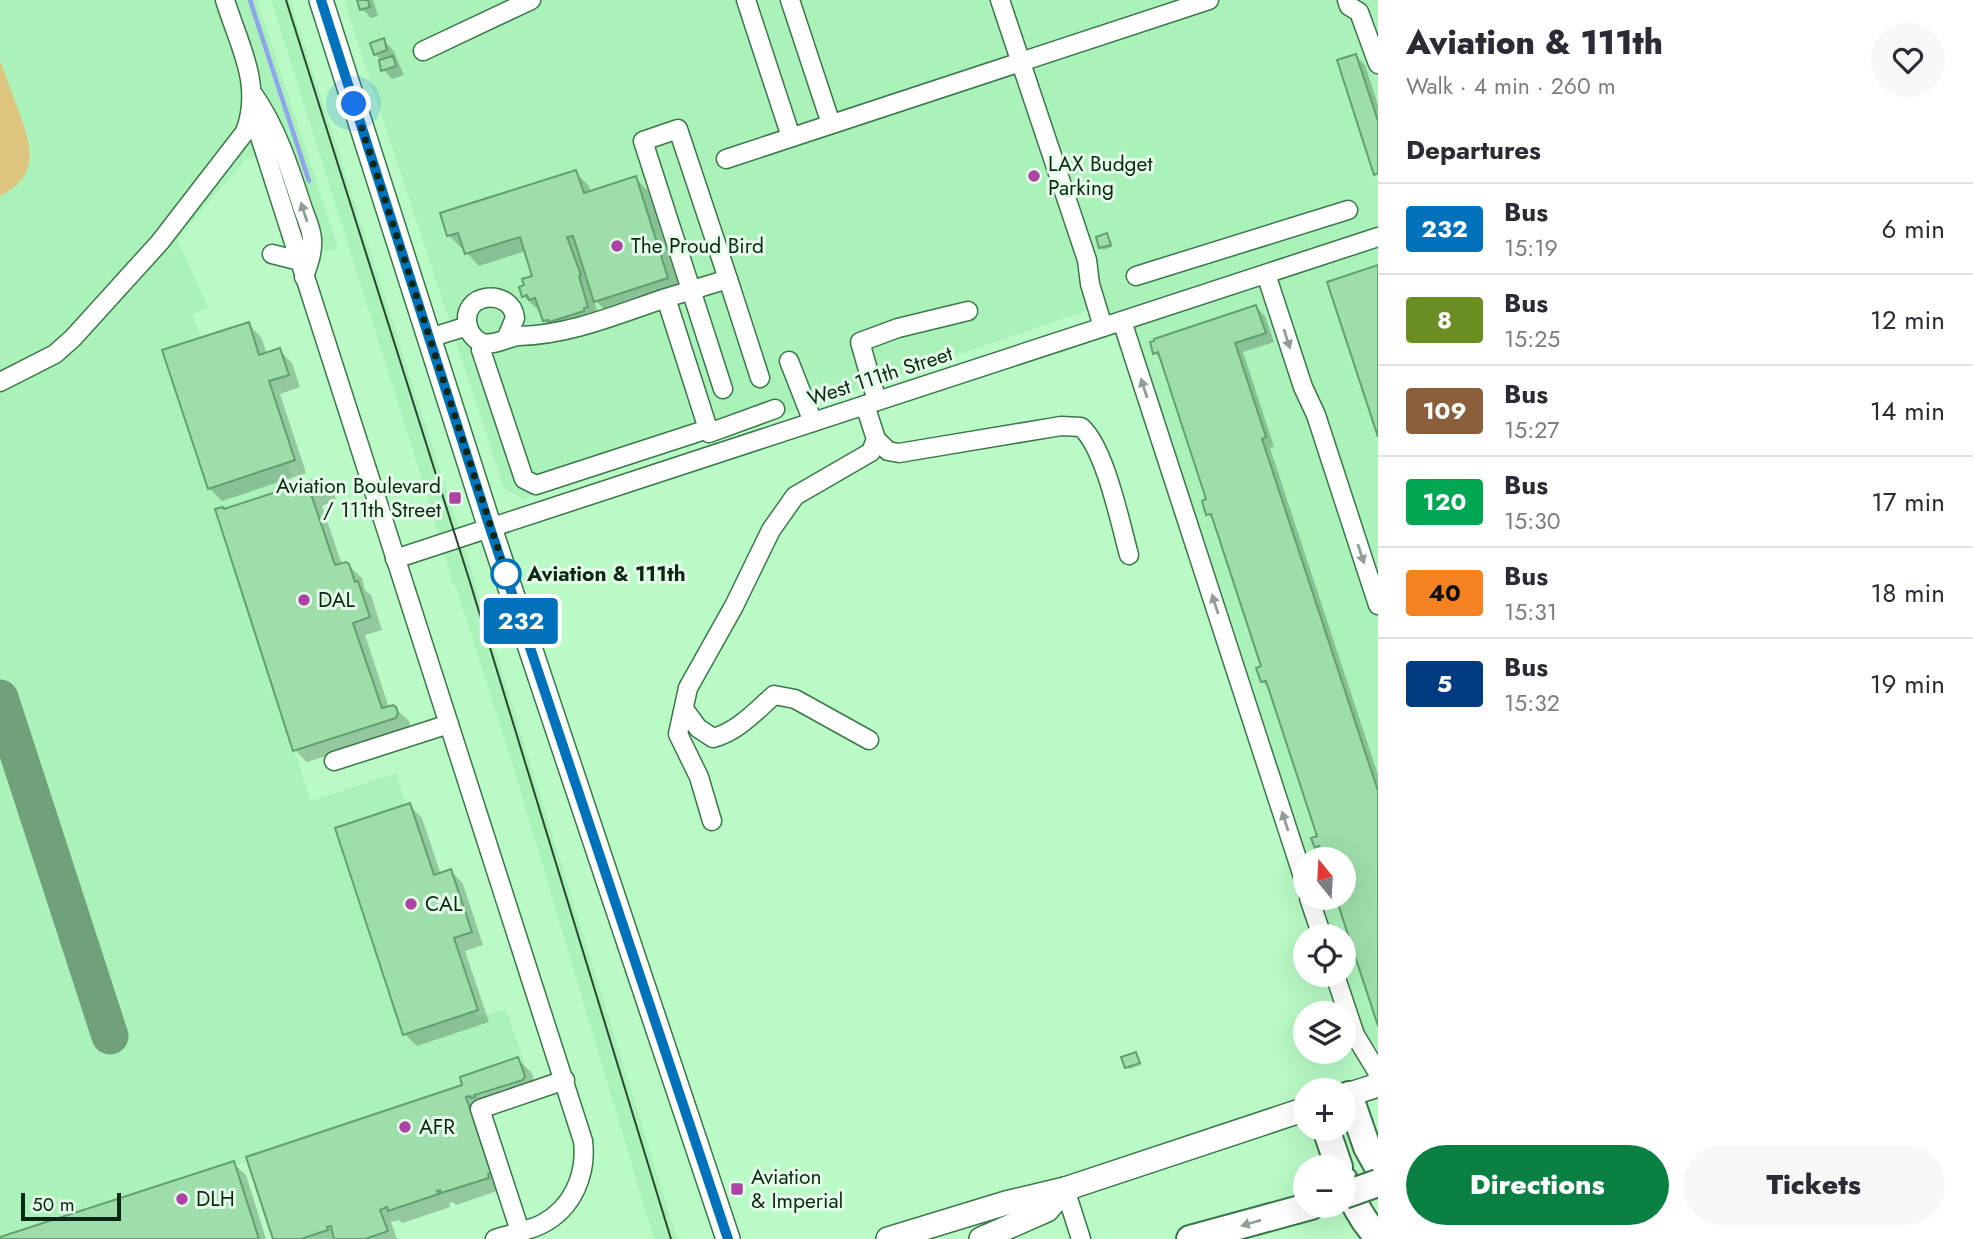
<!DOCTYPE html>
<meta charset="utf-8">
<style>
:root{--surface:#fff;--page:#f7f7f7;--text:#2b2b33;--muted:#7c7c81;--line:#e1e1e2;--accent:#0b8043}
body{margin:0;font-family:Jost,sans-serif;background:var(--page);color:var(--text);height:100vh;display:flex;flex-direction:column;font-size:26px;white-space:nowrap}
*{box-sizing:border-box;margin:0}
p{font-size:23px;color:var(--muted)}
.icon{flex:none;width:38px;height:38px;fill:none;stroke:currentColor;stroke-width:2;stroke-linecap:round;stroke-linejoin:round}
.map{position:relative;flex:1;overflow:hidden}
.side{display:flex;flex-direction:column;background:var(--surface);width:595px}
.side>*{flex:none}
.badge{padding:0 14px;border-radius:5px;font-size:24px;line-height:46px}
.needle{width:46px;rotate:342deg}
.buttons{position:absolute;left:1293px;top:847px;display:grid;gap:14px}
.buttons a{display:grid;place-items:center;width:63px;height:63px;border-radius:50%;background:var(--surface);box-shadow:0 7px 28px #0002;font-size:35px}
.scale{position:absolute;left:21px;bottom:18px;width:100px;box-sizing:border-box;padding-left:7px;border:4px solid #0d2714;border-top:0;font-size:19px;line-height:24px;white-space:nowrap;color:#0d2714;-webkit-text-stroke:5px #e3fde8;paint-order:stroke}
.you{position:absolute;width:35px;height:35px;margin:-18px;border:5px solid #fff;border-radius:50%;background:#1a73e8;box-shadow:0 0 0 10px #1a73e833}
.map>.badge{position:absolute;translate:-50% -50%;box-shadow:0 0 0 4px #fff}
h2{padding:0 28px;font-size:26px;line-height:63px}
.round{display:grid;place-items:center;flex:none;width:74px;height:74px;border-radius:37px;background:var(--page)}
.head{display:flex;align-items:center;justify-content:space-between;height:119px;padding:0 28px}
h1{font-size:33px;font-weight:800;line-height:52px}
.primary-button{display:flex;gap:14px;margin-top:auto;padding:14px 28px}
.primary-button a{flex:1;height:80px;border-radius:42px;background:var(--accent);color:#fff;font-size:28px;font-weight:800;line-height:80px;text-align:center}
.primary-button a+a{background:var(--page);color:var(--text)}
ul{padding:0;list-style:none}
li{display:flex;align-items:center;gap:21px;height:91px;padding:0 28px;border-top:2px solid var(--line)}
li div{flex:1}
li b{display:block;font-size:26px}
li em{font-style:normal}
li .badge{min-width:77px;font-weight:700;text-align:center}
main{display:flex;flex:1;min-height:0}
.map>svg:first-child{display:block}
.built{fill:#aaf2b9;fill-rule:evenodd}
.green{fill:#ddc47f}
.shadow{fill:#0003}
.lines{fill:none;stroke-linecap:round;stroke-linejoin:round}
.stream{stroke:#8ea4eb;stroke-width:4.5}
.taxiway{stroke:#70a17a;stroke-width:37}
.building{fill:#9edeab;stroke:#62a070;stroke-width:2}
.minor-casing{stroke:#3a7749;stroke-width:21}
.major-casing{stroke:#3a7749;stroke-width:26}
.highway-casing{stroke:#3a7749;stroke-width:30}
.minor{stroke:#fff;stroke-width:18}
.major{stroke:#fff;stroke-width:23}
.highway{stroke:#fff;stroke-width:26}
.tram{stroke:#28482f;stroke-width:2}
.highway-bridge-casing{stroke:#3a7749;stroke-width:30;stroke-linecap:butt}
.highway-bridge{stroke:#fff;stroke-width:26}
.oneway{fill:#929e95}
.line-casing{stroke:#fff;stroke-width:16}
.line{stroke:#0072bc;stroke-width:10}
.walk{stroke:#0d2714;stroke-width:7;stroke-dasharray:0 12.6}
.poi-dot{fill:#ac43a5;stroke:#e3fde8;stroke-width:2.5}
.stop-dot{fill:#fff;stroke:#0072bc;stroke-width:3.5}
.labels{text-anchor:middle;stroke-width:6;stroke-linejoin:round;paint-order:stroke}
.poi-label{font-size:21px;fill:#0d2714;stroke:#e3fde8;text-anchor:start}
.street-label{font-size:21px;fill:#0d2714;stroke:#e3fde8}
.stop-label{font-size:21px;font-weight:bold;fill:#0d2714;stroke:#e3fde8;text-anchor:start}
</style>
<main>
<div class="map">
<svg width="1378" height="1239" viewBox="0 0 1378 1239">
<rect width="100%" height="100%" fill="#b9fac6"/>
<g class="built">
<polygon points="0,0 257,0 338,248 325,252 290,151 263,160 258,156 245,160 177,240 208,307 192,315 202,340 241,328 297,492 218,518 311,801 396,773 477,1018 506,1009 527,1071 6,1239 0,1239"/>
<polygon points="271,0 290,0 474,577 474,581 677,1239 654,1239 511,759 456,587 453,585 429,501"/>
<path d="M344,0H1378V1049L1371,1051L1348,1049L1344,1036V1013H1337L1324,975H1344V936H1312L1106,304L792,412L523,499L504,488ZM1306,859H1344V898H1306Z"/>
</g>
<path class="green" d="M0,60C6,78 13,95 19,112C32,148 40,176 0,196Z"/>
<g class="shadow">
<polygon points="359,0 373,0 378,16 371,18 362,9"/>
<polygon points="383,40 393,50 404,75 392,79 382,68 382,61 375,54"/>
<polygon points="1356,56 1365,65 1378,105 1378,176"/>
<polygon points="575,172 588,185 591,192 636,178 648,191 680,290 608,313 594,299 599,319 557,333 544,321 539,308 536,308 523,296 535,278 526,251 479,266 467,253 464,247 461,248 449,235"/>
<polygon points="1107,235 1112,247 1103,250 1101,247"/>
<polygon points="1256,307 1265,316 1274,342 1243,352 1274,447 1270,448 1378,775 1378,1021 1338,898 1344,898 1344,859 1325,859 1316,847 1319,837 1271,690 1262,681 1263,667 1216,522 1208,514 1208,500 1162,360 1155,353"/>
<polygon points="248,324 261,337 267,354 279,350 292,363 300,387 280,394 306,473 222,501 209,488"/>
<polygon points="321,481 334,494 336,500 322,506 342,565 348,565 362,578 365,590 371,595 382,630 365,635 389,708 395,708 409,721 410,727 409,730 307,762 295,750 224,510"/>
<polygon points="409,805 422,818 441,875 451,871 463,884 483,945 465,951 489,1022 417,1046 405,1034"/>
<polygon points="1136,1054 1141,1065 1129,1069 1127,1067"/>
<polygon points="519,1061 532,1073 537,1091 485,1107 500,1190 456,1205 453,1202 449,1203 450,1207 402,1223 399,1220 391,1222 397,1239 275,1239 465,1086"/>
<polygon points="233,1163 246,1175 266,1239 0,1239"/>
</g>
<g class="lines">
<polyline class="stream" points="250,0 309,181"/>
<polyline class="taxiway" points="0,698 110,1036"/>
</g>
<g class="building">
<polygon points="357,0 368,0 370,7 360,10"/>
<polygon points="384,38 387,50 374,55 370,43"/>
<polygon points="1356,54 1378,121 1378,173 1374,175 1337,60"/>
<polygon points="393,56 396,66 381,71 379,60"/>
<polygon points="576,170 584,193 636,176 668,278 594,302 573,236 567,237 581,275 579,276 588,307 584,308 584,311 549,322 548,320 543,321 535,298 529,300 527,295 522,297 519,287 524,285 522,279 532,276 520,237 465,254 458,233 447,236 440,213"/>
<polygon points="1107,233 1111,245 1099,248 1096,237"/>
<polygon points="1378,265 1378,437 1327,282"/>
<polygon points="1256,305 1266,333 1235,343 1266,437 1262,439 1378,791 1378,1026 1336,898 1344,898 1344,859 1323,859 1319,846 1315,848 1311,838 1317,836 1266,681 1261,682 1256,668 1261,666 1211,514 1206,515 1202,501 1206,499 1158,352 1153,354 1150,342 1154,341 1154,339"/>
<polygon points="249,322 259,355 280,348 289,375 269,381 295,460 208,489 162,350"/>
<polygon points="319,478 322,479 324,486 322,490 311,494 335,565 346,562 349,564 355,582 358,581 370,617 353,623 382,708 393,705 396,707 398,713 396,718 293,751 215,509 223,507 224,509"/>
<polygon points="410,803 434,875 451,869 472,932 454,938 478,1010 403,1035 335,828"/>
<polygon points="1136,1052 1140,1063 1125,1068 1121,1057"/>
<polygon points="518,1057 525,1076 523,1080 474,1095 475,1097 471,1098 470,1096 466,1097 491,1173 488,1174 489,1178 441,1193 440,1190 437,1191 439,1194 388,1211 387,1207 380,1210 388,1231 365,1239 334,1239 331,1226 327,1227 328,1230 301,1239 273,1239 246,1157 462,1085 460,1077"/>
<polygon points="234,1161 259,1239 0,1239 0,1237"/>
</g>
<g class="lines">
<g class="minor-casing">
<g id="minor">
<polyline points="746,0 791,137"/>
<polyline points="790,0 831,124"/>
<polyline points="1000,0 1087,260 1090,284 1103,327"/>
<polyline points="1347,0 1349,6 1359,12 1378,64"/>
<polyline points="423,51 531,0"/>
<path d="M253,94C277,128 290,169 303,209C306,218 312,230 312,240C313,253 308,265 304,277"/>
<path d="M252,112L583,1141C587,1174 573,1208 542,1224C528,1231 510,1234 495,1239"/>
<polyline points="726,159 1209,0"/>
<polyline points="272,254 300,261"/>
<polyline points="1266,274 1303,387 1316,415 1378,605"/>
<polyline points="1136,276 1348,210"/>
<polyline points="666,298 728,279 760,378"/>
<polyline points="1122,321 1306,886"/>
<polyline points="429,338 468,326"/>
<path d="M482,343L481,350L524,479L536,485L708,429L666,298C618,314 570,335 519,336C507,337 495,346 483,343C476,341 470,334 468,327C459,291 512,288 515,318L507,337"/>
<polyline points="789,361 813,422"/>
<path d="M0,382L55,354L73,338L160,242L245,132C263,84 239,46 225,0"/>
<polyline points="723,389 643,141 678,129 728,279"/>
<polyline points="877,401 860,342 898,328 968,311"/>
<polyline points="709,433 775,409"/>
<path d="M876,439L888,451L899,453L1061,426L1081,427C1105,448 1120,522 1129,555"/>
<polyline points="395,559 1378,237"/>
<path d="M684,709L698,728L713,738C737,732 756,711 774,695L795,699L869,740"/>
<polyline points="334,761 449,724"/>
<polyline points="712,821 699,777 678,734 688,688 734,606 771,530 795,496 871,452 876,439 865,405"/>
<polyline points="1309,898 1322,936"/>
<polyline points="1335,975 1355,1035 1378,1073"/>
<polyline points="1065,1189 1081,1239"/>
<polyline points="520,1231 480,1109 565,1080"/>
</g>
</g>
<g class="major-casing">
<g id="major">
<polyline points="321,0 490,528 728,1239"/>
<polyline points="1344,1096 1378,1085"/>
<polyline points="888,1239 1006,1203 1065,1189 1306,1109"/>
<polyline points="981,1239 1047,1210 1065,1189"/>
</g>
</g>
<g class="highway-casing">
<g id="highway">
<polyline points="1349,1095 1367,1147 1378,1167"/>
<polyline points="1326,1129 1339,1167"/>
<path d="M1344,1180C1353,1201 1362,1221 1378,1237"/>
<polyline points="1190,1239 1311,1206"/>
</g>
</g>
<use href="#minor" class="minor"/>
<use href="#major" class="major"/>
<use href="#highway" class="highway"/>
<polyline class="tram" points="286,0 469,579 671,1239"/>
<g class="highway-bridge-casing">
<polyline id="highway-bridge" points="1344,1195 1378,1183"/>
</g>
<use href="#highway-bridge" class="highway-bridge"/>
</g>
<defs><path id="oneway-solid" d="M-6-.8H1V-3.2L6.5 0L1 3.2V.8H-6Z" transform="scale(1.75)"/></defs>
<g class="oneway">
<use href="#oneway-solid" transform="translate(304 212) rotate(-108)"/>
<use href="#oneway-solid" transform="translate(1287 339) rotate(72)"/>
<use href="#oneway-solid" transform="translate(1144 388) rotate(-108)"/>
<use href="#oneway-solid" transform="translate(1361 554) rotate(72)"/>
<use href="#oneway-solid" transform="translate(1215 604) rotate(-108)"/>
<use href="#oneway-solid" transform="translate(1285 821) rotate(-108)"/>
<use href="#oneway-solid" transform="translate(1251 1223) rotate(164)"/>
</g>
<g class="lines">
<g class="line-casing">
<polyline id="line" points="321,0 490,528 728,1239"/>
</g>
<use href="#line" class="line"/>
<polyline class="walk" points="354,104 509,583 506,574"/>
</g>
<g class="poi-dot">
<circle cx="1034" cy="176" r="7"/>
<circle cx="617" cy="246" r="7"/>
<rect x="448" y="491" width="14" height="14" rx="3.5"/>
<circle cx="304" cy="600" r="7"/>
<circle cx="411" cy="904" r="7"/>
<circle cx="405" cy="1127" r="7"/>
<rect x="730" y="1182" width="14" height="14" rx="3.5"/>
<circle cx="182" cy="1199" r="7"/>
</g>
<circle class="stop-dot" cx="506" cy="574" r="14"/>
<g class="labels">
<g class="poi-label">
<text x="1048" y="171">LAX Budget<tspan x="1048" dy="24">Parking</tspan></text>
<text x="631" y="253">The Proud Bird</text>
<text x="441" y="493" text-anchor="end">Aviation Boulevard<tspan x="441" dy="24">/ 111th Street</tspan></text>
<text x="318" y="607">DAL</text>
<text x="425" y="911">CAL</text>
<text x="419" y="1134">AFR</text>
<text x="751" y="1184">Aviation<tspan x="751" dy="24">&amp; Imperial</tspan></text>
<text x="196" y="1206">DLH</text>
</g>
<g class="street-label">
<text transform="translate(880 376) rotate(-18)" y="7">West 111th Street</text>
</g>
<g class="stop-label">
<text x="527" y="581">Aviation &amp; 111th</text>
</g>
</g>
</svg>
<div class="buttons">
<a><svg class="needle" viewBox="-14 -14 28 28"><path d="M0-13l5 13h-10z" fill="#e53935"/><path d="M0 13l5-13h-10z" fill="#7c7c81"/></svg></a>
<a><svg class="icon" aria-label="locate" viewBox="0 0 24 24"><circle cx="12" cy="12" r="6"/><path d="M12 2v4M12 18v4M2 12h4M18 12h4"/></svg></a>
<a><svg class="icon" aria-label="layers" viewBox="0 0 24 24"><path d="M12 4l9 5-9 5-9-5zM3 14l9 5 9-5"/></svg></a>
<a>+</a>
<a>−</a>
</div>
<div class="scale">50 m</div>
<div class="you" style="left:354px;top:104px"></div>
<b class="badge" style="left:521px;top:621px;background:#0072bc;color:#fff">232</b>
</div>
<section class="side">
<div class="head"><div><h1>Aviation &amp; 111th</h1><p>Walk · 4 min · 260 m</p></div><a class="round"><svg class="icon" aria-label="heart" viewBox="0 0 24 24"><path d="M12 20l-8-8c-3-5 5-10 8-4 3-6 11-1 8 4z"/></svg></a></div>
<h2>Departures</h2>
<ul>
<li><span class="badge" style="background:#0072bc;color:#fff">232</span><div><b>Bus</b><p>15:19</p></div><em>6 min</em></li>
<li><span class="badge" style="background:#6b8e23;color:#fff">8</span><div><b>Bus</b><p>15:25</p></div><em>12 min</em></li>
<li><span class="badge" style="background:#8b5e3c;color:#fff">109</span><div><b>Bus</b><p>15:27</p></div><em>14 min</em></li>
<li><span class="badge" style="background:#00a651;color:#fff">120</span><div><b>Bus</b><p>15:30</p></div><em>17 min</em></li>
<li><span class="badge" style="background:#f58220;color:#111">40</span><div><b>Bus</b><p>15:31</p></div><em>18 min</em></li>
<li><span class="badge" style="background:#003b80;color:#fff">5</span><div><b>Bus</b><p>15:32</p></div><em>19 min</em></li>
</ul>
<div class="primary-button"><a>Directions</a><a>Tickets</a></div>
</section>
</main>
